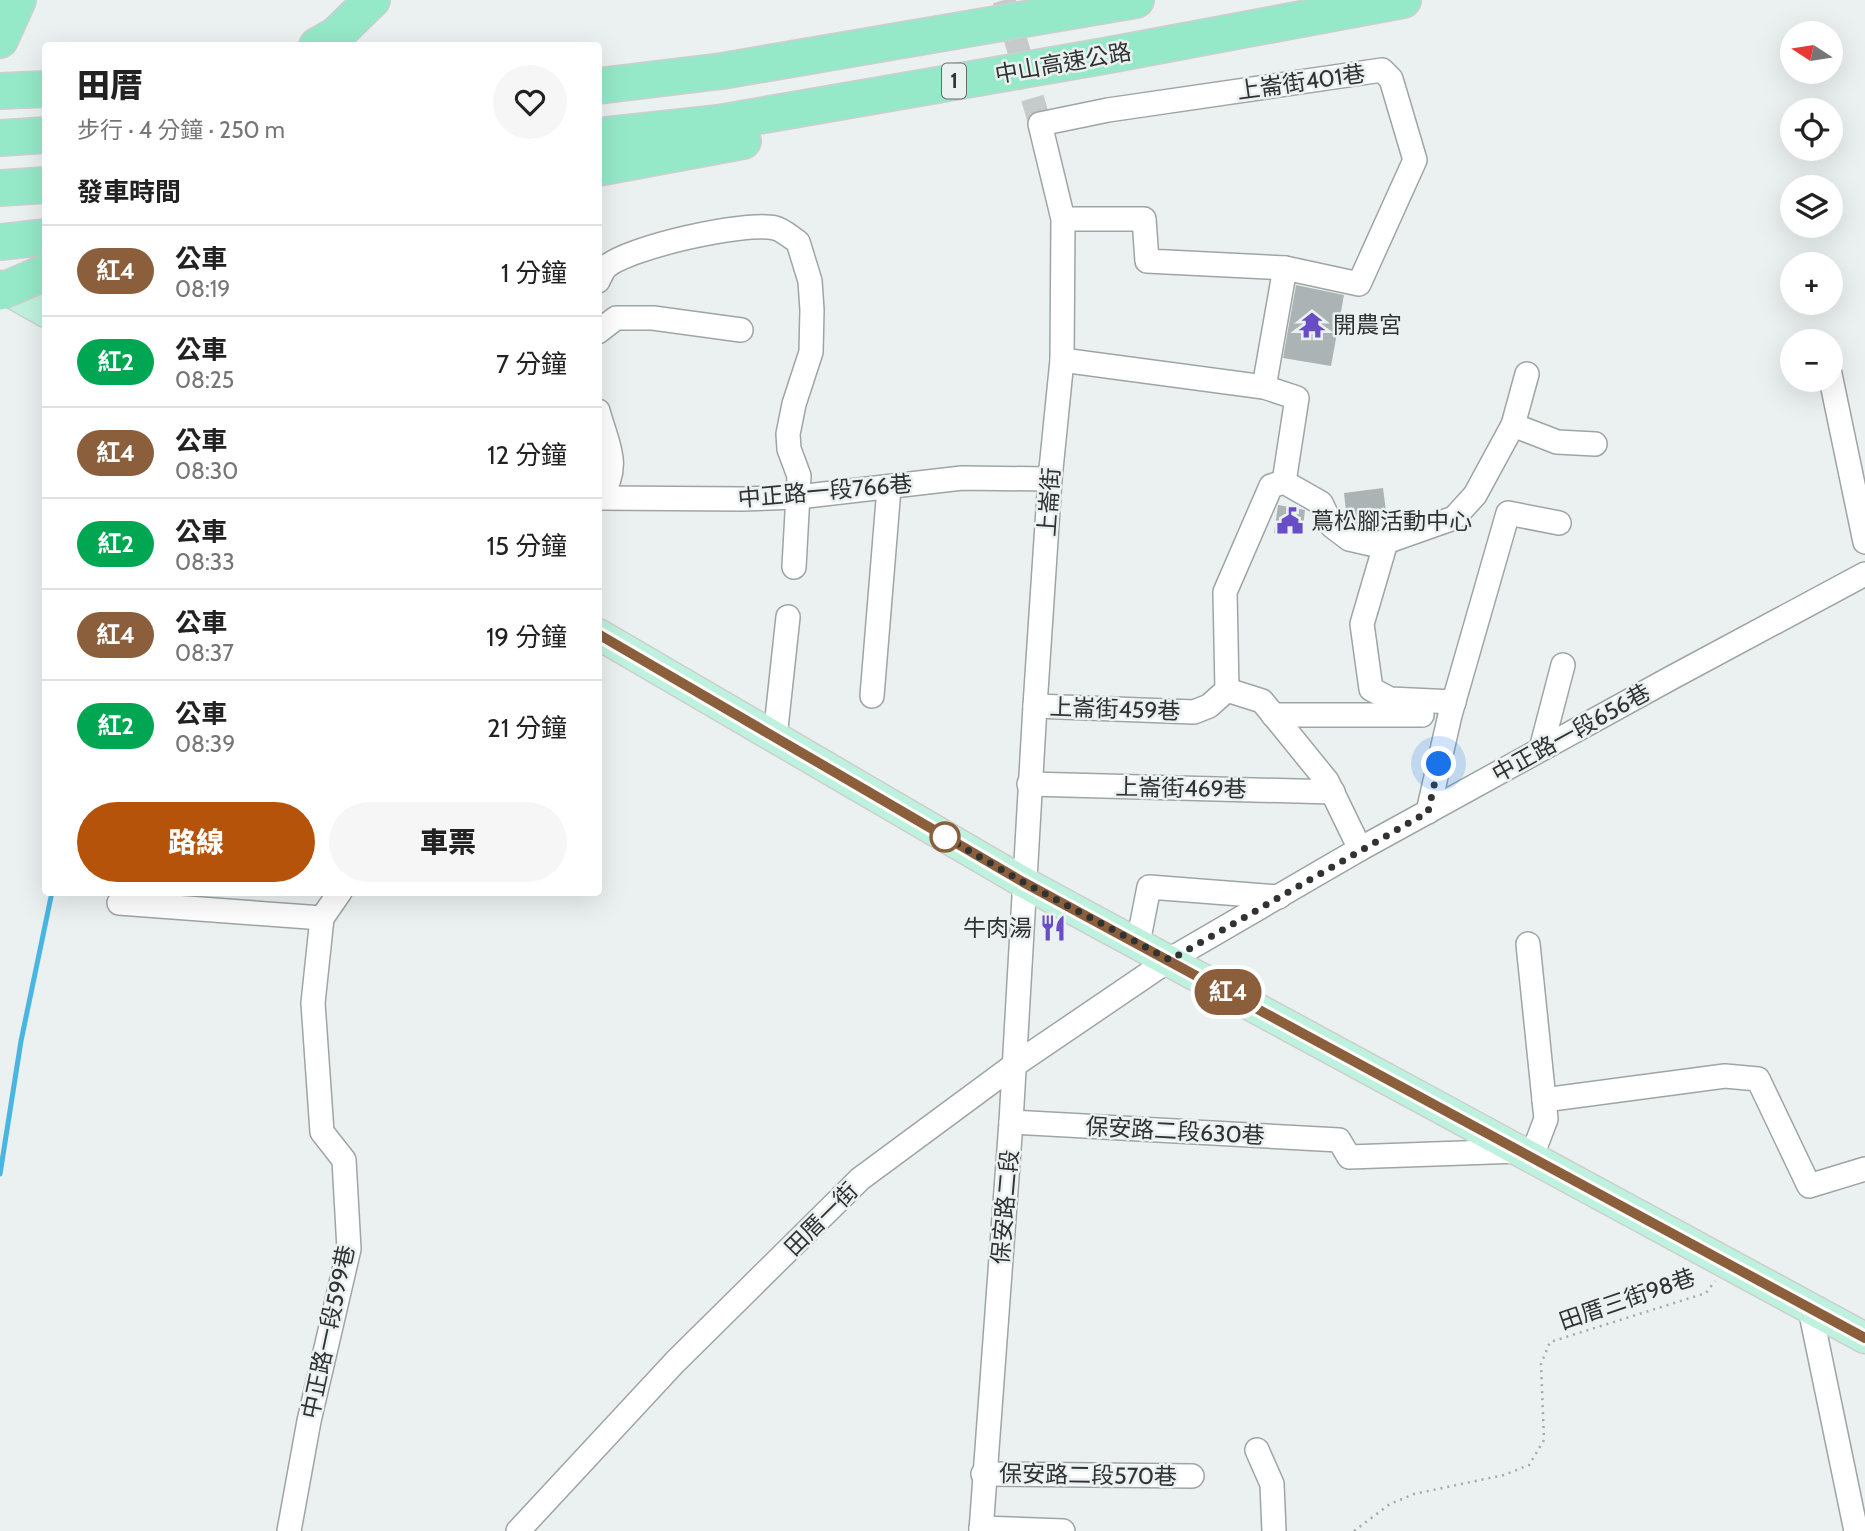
<!DOCTYPE html>
<html lang="zh-TW">
<meta charset="utf-8">
<style>
:root{--surface:#fff;--page:#f6f6f6;--text:#222;--muted:#767676;--line:#e0e0e0;--accent:#b45309}
body{margin:0;font-family:Cabin,"Noto Sans TC",sans-serif;background:var(--page);color:var(--text);height:100vh;display:flex;flex-direction:column;font-size:26px;white-space:nowrap}
*{box-sizing:border-box;margin:0}
p{font-size:23px;color:var(--muted)}
.icon{flex:none;width:38px;height:38px;fill:none;stroke:currentColor;stroke-width:2;stroke-linecap:round;stroke-linejoin:round}
.map{position:relative;flex:1;overflow:hidden}
.panel{position:absolute;left:42px;top:42px;width:560px;height:854px;display:flex;flex-direction:column;background:var(--surface);border-radius:7px;box-shadow:0 7px 28px #0002}
.panel>*{flex:none}
.badge{padding:0 14px;border-radius:23px;font-size:24px;line-height:46px}
.needle{width:46px;rotate:282deg}
.buttons{position:absolute;left:1780px;top:21px;display:grid;gap:14px}
.buttons a{display:grid;place-items:center;width:63px;height:63px;border-radius:50%;background:var(--surface);box-shadow:0 7px 28px #0002;font-size:35px}
.you{position:absolute;width:35px;height:35px;margin:-18px;border:5px solid #fff;border-radius:50%;background:#1a73e8;box-shadow:0 0 0 10px #1a73e833}
.map>.badge{position:absolute;translate:-50% -50%;box-shadow:0 0 0 4px #fff}
h2{padding:0 35px;font-size:26px;line-height:63px}
.round{display:grid;place-items:center;flex:none;width:74px;height:74px;border-radius:37px;background:var(--page)}
.head{display:flex;align-items:center;justify-content:space-between;height:119px;padding:0 35px}
h1{font-size:33px;font-weight:800;line-height:52px}
.action{display:flex;gap:14px;margin-top:auto;padding:14px 35px}
.action a{flex:1;height:80px;border-radius:42px;background:var(--accent);color:#fff;font-size:28px;font-weight:800;line-height:80px;text-align:center}
.action a+a{background:var(--page);color:var(--text)}
ul{padding:0;list-style:none}
li{display:flex;align-items:center;gap:21px;height:91px;padding:0 35px;border-top:2px solid var(--line)}
li div{flex:1}
li b{display:block;font-size:26px}
li em{font-style:normal}
li .badge{min-width:77px;font-weight:700;text-align:center}
.map>svg:first-child{display:block}
.lines{fill:none;stroke-linecap:round;stroke-linejoin:round}
.stream{stroke:#4ab5e0;stroke-width:5}
.building{fill:#acb3b4}
.minor-tunnel{stroke:#c5cbca;stroke-width:23;stroke-dasharray:23 11;stroke-linecap:butt}
.minor-casing{stroke:#9ea5a4;stroke-width:26}
.major-casing{stroke:#cdcece;stroke-width:33}
.highway-casing{stroke:#cdcece;stroke-width:38}
.path{stroke:#a4aaa9;stroke-width:2.5;stroke-dasharray:2 5;stroke-linecap:butt}
.minor{stroke:#fff;stroke-width:23}
.major{stroke:#bff2de;stroke-width:30}
.highway{stroke:#95e9c8;stroke-width:35}
.highway-bridge-casing{stroke:#cdcece;stroke-width:38;stroke-linecap:butt}
.highway-bridge{stroke:#95e9c8;stroke-width:35}
.line-casing{stroke:#fff;stroke-width:16}
.line{stroke:#8b5e3c;stroke-width:10}
.walk{stroke:#303332;stroke-width:7;stroke-dasharray:0 12.6}
.stop-dot{fill:#fff;stroke:#8b5e3c;stroke-width:3.5}
.labels{text-anchor:middle;stroke-width:5;stroke-linejoin:round;paint-order:stroke}
.shield{fill:#eaf1f0;stroke:#686c6b;stroke-width:2}
.shield-label{font-size:21px;font-weight:bold;fill:#303332}
.street-label{font-size:23px;fill:#303332;stroke:#eaf1f0}
.poi-label{font-size:23px;fill:#303332;stroke:#eaf1f0;text-anchor:start}
</style>
<div class="map">
<svg width="1865" height="1531" viewBox="0 0 1865 1531">
<rect width="100%" height="100%" fill="#eaf1f0"/>
<g class="lines">
<polyline class="stream" points="0,1174 21,1041 52,892"/>
</g>
<g class="building">
<polygon points="1296,285 1344,295 1331,366 1283,358"/>
<polygon points="1383,488 1387,519 1353,524 1347,520 1344,493"/>
<polygon points="1278,505 1305,510 1302,536 1274,533"/>
</g>
<g class="lines">
<polyline class="minor-tunnel" points="1004,0 1040,124"/>
<g class="minor-casing">
<g id="minor">
<path d="M598,281C600,277 603,270 606,267C629,247 745,221 775,228C783,230 792,238 798,242L810,281L812,310L811,352L794,404L788,434L789,449L799,476L794,567"/>
<polyline points="598,332 616,318 653,318 741,330"/>
<polyline points="1062,360 1264,387 1297,398 1284,482"/>
<polyline points="1830,374 1865,542"/>
<polyline points="1264,387 1285,268"/>
<path d="M598,411C607,445 622,464 600,498"/>
<polyline points="1513,425 1557,442 1595,444"/>
<polyline points="598,498 743,499 798,497 962,478 1050,479"/>
<polyline points="1386,542 1362,624 1371,689 1390,699 1454,702"/>
<polyline points="1227,690 1262,701 1327,781 1360,849"/>
<polyline points="872,696 889,488"/>
<polyline points="1035,706 1194,712 1209,706 1227,690 1225,592 1271,486 1284,482 1321,503 1332,526 1349,539 1371,544 1386,542 1454,518 1475,495 1513,425 1527,374"/>
<polyline points="1273,715 1422,715"/>
<polyline points="775,737 788,617"/>
<polyline points="1541,749 1563,665"/>
<polyline points="1029,784 1333,792"/>
<polyline points="1428,812 1450,715 1508,513 1559,523"/>
<polyline points="119,903 322,918"/>
<polyline points="1138,943 1149,887 1279,897"/>
<polyline points="1528,944 1546,1119 1531,1158"/>
<polyline points="1544,1100 1725,1076 1758,1079 1809,1186 1865,1169"/>
<polyline points="1011,1122 1339,1140 1349,1157 1519,1151"/>
<polyline points="1810,1309 1856,1531"/>
<polyline points="1257,1450 1272,1484 1274,1531"/>
<polyline points="983,1474 1192,1476"/>
<polyline points="981,1528 1063,1531"/>
<polyline points="289,1531 309,1421 349,1249 344,1160 322,1132 313,1003 322,918 340,892"/>
<polyline points="518,1531 675,1362 860,1179 1013,1066 1169,960 1360,849 1671,678 1865,574"/>
<polyline points="981,1531 1011,1122 1035,706 1050,479 1062,360 1063,219 1040,124 1108,110 1382,70 1391,79 1415,160 1359,284 1285,268 1147,261 1144,219 1063,219"/>
</g>
</g>
<g class="major-casing">
<g id="major">
<polyline points="0,286 46,312"/>
<polyline points="598,634 1023,882 1865,1338"/>
</g>
</g>
<g class="highway-casing">
<g id="highway">
<polyline points="0,40 18,0"/>
<polyline points="317,46 336,35 372,0"/>
<polyline points="598,86 722,71 1136,0"/>
<polyline points="0,91 46,89"/>
<polyline points="598,136 718,123 1104,56 1403,0"/>
<polyline points="0,138 46,135"/>
<polyline points="598,168 743,141"/>
<polyline points="0,188 46,185"/>
<polyline points="0,242 46,237"/>
</g>
</g>
<polyline class="path" points="1354,1531 1390,1504 1414,1494 1504,1475 1529,1465 1544,1440 1541,1364 1550,1342 1706,1293 1715,1281"/>
<use href="#minor" class="minor"/>
<use href="#major" class="major"/>
<use href="#highway" class="highway"/>
<g class="highway-bridge-casing">
<polyline id="highway-bridge" points="0,292 46,272"/>
</g>
<use href="#highway-bridge" class="highway-bridge"/>
</g>
<g class="lines">
<g class="line-casing">
<polyline id="line" points="598,634 1023,882 1865,1338"/>
</g>
<use href="#line" class="line"/>
<polyline class="walk" points="945,837 935,831 1023,882 1170,960 1428,812 1439,764"/>
</g>
<defs>
<g id="temple-bare" transform="scale(2.1)"><path d="M0-6L5-2H3V0L6.5 2.5H4V6H1.5V3h-3V6H-4V2.5H-6.5L-3 0V-2H-5Z" fill="#684dc7" stroke="#eaf1f0" stroke-width="2.5" paint-order="stroke"/></g>
<g id="civic-bare" transform="scale(2.1)"><path d="M-.6-6.5H3V-4.5H.6V-3L4-1V1h2V6H-6V1h2V-1L-.6-3ZM-1.2 2.5V6h2.4V2.5Z" fill="#684dc7" stroke="#eaf1f0" stroke-width="2.5" paint-order="stroke"/></g>
<g id="restaurant-bare" transform="scale(2.1)"><path d="M-5-6h1v4h1v-4h1v4h1v-4h1v5L-1.5 .5V6h-2V.5L-5-1ZM5-6V6H3V1.5H1.5Q1.5-4 5-6Z" fill="#684dc7" stroke="#eaf1f0" stroke-width="2.5" paint-order="stroke"/></g>
</defs>
<g fill-rule="evenodd">
<use href="#temple-bare" x="1312" y="325"/>
<use href="#civic-bare" x="1290" y="521"/>
<use href="#restaurant-bare" x="1053" y="928"/>
</g>
<circle class="stop-dot" cx="945" cy="837" r="14"/>
<g class="labels">
<rect class="shield" x="942" y="63.5" width="24" height="35" rx="5"/>
<g class="shield-label">
<text x="954" y="88">1</text>
</g>
<g class="street-label">
<text transform="translate(1063 63) rotate(-10)" y="8">中山高速公路</text>
<text transform="translate(1301 82) rotate(-8)" y="8">上崙街401巷</text>
<text transform="translate(825 491) rotate(-5)" y="8">中正路一段766巷</text>
<text transform="translate(1049 502) rotate(-86)" y="8">上崙街</text>
<text transform="translate(1115 709) rotate(2)" y="8">上崙街459巷</text>
<text transform="translate(1571 733) rotate(-29)" y="8">中正路一段656巷</text>
<text transform="translate(1181 788) rotate(1)" y="8">上崙街469巷</text>
<text transform="translate(1175 1131) rotate(3)" y="8">保安路二段630巷</text>
<text transform="translate(1005 1207) rotate(-85)" y="8">保安路二段</text>
<text transform="translate(821 1219) rotate(-45)" y="8">田厝一街</text>
<text transform="translate(1627 1299) rotate(-19)" y="8">田厝三街98巷</text>
<text transform="translate(328 1332) rotate(-78)" y="8">中正路一段599巷</text>
<text transform="translate(1088 1475) rotate(1)" y="8">保安路二段570巷</text>
</g>
<g class="poi-label">
<text x="1333" y="333">開農宮</text>
<text x="1311" y="529">蔦松腳活動中心</text>
<text x="1032" y="936" text-anchor="end">牛肉湯</text>
</g>
</g>
</svg>
<div class="buttons">
<a><svg class="needle" viewBox="-14 -14 28 28"><path d="M0-13l5 13h-10z" fill="#e53935"/><path d="M0 13l5-13h-10z" fill="#767676"/></svg></a>
<a><svg class="icon" aria-label="locate" viewBox="0 0 24 24"><circle cx="12" cy="12" r="6"/><path d="M12 2v4M12 18v4M2 12h4M18 12h4"/></svg></a>
<a><svg class="icon" aria-label="layers" viewBox="0 0 24 24"><path d="M12 4l9 5-9 5-9-5zM3 14l9 5 9-5"/></svg></a>
<a>+</a>
<a>−</a>
</div>
<div class="you" style="left:1439px;top:764px"></div>
<b class="badge" style="left:1228px;top:992px;background:#8b5e3c;color:#fff">紅4</b>
<section class="panel">
<div class="head"><div><h1>田厝</h1><p>步行 · 4 分鐘 · 250 m</p></div><a class="round"><svg class="icon" aria-label="heart" viewBox="0 0 24 24"><path d="M12 20l-8-8c-3-5 5-10 8-4 3-6 11-1 8 4z"/></svg></a></div>
<h2>發車時間</h2>
<ul>
<li><span class="badge" style="background:#8b5e3c;color:#fff">紅4</span><div><b>公車</b><p>08:19</p></div><em>1 分鐘</em></li>
<li><span class="badge" style="background:#00a651;color:#fff">紅2</span><div><b>公車</b><p>08:25</p></div><em>7 分鐘</em></li>
<li><span class="badge" style="background:#8b5e3c;color:#fff">紅4</span><div><b>公車</b><p>08:30</p></div><em>12 分鐘</em></li>
<li><span class="badge" style="background:#00a651;color:#fff">紅2</span><div><b>公車</b><p>08:33</p></div><em>15 分鐘</em></li>
<li><span class="badge" style="background:#8b5e3c;color:#fff">紅4</span><div><b>公車</b><p>08:37</p></div><em>19 分鐘</em></li>
<li><span class="badge" style="background:#00a651;color:#fff">紅2</span><div><b>公車</b><p>08:39</p></div><em>21 分鐘</em></li>
</ul>
<div class="action"><a>路線</a><a>車票</a></div>
</section>
</div>
